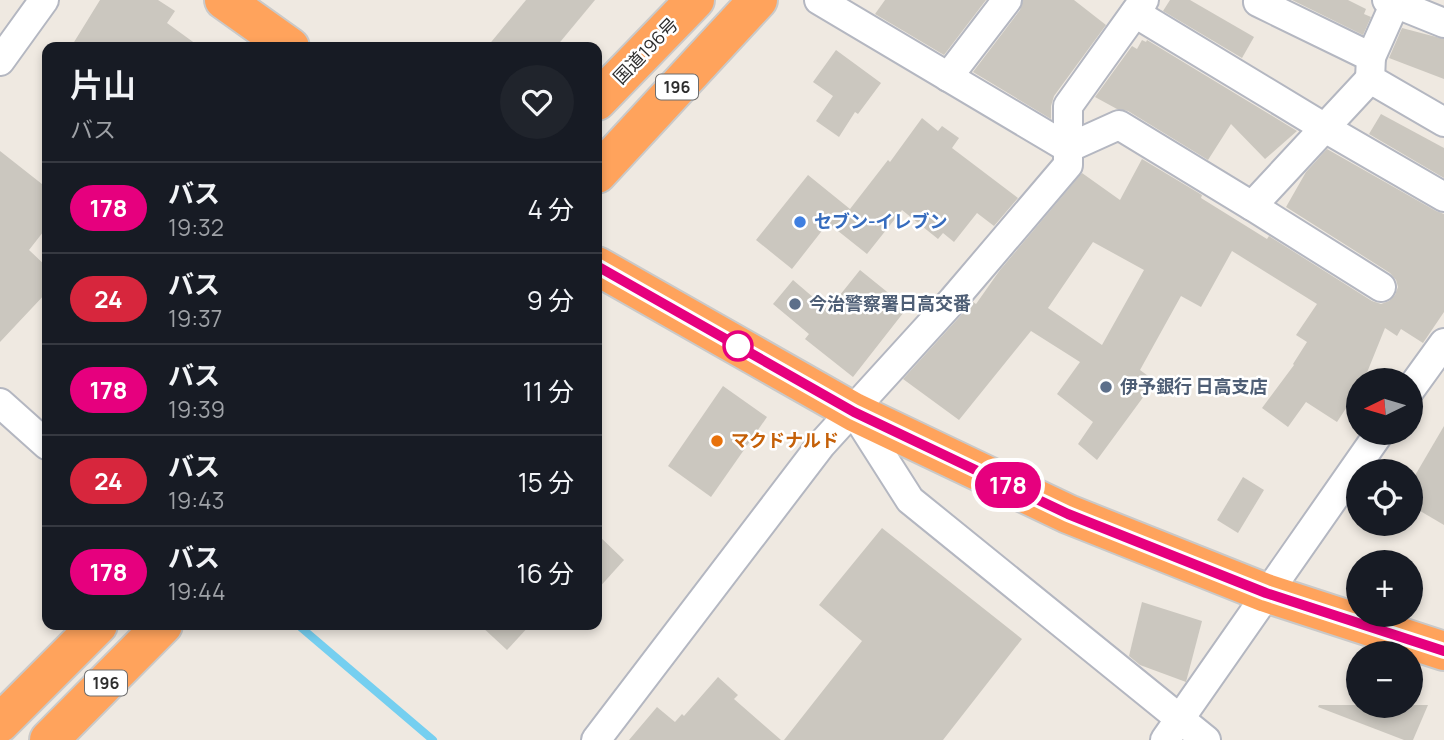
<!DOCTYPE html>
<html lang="ja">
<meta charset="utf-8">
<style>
:root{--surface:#171b24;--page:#20242c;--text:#f1f3f6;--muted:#9ea1a6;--line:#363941}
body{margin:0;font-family:Manrope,"Noto Sans JP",sans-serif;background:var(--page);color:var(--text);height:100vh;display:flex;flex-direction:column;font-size:26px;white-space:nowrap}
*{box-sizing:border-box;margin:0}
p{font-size:23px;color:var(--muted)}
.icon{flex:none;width:38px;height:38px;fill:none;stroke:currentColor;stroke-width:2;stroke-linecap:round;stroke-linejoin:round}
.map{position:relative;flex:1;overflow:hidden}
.details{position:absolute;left:42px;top:42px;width:560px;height:588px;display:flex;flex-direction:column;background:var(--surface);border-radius:14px;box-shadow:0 4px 10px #0003}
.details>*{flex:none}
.badge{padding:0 14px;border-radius:23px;font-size:24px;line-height:46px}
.needle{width:46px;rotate:265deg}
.fabs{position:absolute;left:1346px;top:368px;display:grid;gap:14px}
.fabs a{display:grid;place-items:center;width:77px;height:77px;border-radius:50%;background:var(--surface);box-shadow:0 4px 10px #0003;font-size:35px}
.map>.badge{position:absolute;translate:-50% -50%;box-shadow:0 0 0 4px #fff}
.round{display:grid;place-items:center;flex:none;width:74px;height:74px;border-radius:37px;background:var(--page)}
.head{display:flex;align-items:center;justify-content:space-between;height:119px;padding:0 28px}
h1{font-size:33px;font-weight:600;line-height:52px}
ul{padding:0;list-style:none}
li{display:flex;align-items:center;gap:21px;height:91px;padding:0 28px;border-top:2px solid var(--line)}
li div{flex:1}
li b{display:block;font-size:26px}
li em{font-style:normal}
li .badge{min-width:77px;font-weight:700;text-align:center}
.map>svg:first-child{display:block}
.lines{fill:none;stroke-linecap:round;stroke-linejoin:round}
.stream{stroke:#75cff0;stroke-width:8}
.building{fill:#cbc7bf;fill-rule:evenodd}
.minor-casing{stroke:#b4b7c1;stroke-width:32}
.highway-casing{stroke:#c9c9c9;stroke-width:42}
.minor{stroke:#fff;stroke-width:28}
.highway{stroke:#ffa35c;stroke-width:38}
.line-casing{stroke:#fff;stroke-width:16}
.line{stroke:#e6007e;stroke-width:10}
.shop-dot{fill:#3f7fe0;stroke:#fff;stroke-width:2.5}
.service-dot{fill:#5c6f8a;stroke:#fff;stroke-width:2.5}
.stop-dot{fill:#fff;stroke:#e6007e;stroke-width:3.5}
.food-dot{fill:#e8710a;stroke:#fff;stroke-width:2.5}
.labels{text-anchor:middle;stroke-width:5;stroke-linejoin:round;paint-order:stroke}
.shield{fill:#fff;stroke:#6d6d6d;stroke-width:2}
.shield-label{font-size:16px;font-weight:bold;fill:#2e2e2e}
.street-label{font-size:18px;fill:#2e2e2e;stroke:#fff}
.shop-label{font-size:18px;font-weight:bold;fill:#366cbe;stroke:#fff;text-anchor:start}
.service-label{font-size:18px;font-weight:bold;fill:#4e5e75;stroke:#fff;text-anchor:start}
.food-label{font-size:18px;font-weight:bold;fill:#c56008;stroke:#fff;text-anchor:start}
</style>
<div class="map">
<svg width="1444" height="740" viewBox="0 0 1444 740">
<rect width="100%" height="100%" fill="#efe9e1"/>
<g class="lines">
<polyline class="stream" points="298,625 433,740"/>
</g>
<g class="building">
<polygon points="100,0 158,0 175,11 167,23 200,47 71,47"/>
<polygon points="526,0 595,0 556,47 487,47"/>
<polygon points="885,0 986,0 944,55 875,14"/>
<polygon points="1023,0 1074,0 1106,25 1054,96 1051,106 1051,119 973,72 1020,10"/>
<polygon points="1170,0 1190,0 1254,37 1242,58 1163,11"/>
<polygon points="1292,0 1348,0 1366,9 1364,14 1371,17 1363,35"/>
<polygon points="1402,28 1444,39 1444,79 1389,58"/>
<polygon points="1142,40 1146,42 1147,40 1297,131 1265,159 1231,124 1208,160 1128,111 1117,109 1095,97 1132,46 1137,49"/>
<polygon points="836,50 881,83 858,114 855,112 839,137 816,121 833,96 813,82"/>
<polygon points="1381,114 1444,148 1444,178 1369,134"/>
<polygon points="922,118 938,131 942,126 959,138 952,148 1018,198 994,226 977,213 954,242 943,233 938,239 902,210 867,254 828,223 792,269 756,240 808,175 850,209 888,160 890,162"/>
<path d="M1327,149L1436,211L1444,214V312L1423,343L1401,329L1397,336L1385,328L1364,380H1358V390L1337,422L1306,402L1288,427L1262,408L1294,365L1293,364L1307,342L1296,335L1317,304L1232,251L1201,307L1181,296L1140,370L1155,381L1097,460L1078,444L1093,422L1057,394L1080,362L1031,331L959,420L903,379L973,302L976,304L1000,270L1082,173L1120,200L1142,159L1202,195L1201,198L1267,239L1269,236L1372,301L1381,304L1389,301L1395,295L1398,287L1396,280L1390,273L1286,207L1306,172ZM1093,242L1144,270L1102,345L1048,308Z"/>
<polygon points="0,151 47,188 47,227 29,250 47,267 47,292 0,342"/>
<polygon points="860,270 907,308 853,377 805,339 809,334 773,304 793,280 828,310"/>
<polygon points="723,386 767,417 711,497 668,466"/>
<polygon points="1444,426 1444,525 1410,505 1410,484"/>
<polygon points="1243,477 1264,490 1238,533 1217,520"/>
<polygon points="882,528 1022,639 943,740 784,740 862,641 819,605"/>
<polygon points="597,534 624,560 597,590"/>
<polygon points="1142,602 1202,621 1186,682 1140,665 1129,656"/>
<polygon points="480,625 530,625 507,650"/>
<polygon points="718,677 738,695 734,699 781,740 629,740 657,707 675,722 682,714 684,716"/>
<polygon points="1319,705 1428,705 1413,740 1404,740 1318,707"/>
</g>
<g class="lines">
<g class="minor-casing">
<g id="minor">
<polyline points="819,0 1068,148 1119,125 1252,206 1370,79"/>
<polyline points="1259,0 1258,2 1371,57 1370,79 1444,122"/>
<polyline points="1387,0 1444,23"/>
<polyline points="1135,13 1325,128 1444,197"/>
<polyline points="1371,57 1395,3"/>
<polyline points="0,61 44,0"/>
<polyline points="948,77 1007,0"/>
<polyline points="1252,206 1381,287"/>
<polyline points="1410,390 1444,343"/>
<polyline points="0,403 47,445"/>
<polyline points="854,412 910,500 1206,740"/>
<polyline points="596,740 821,445 953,300 1068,165 1068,106 1144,0"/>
<polyline points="1165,740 1380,432"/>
</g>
</g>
<g class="highway-casing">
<g id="highway">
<polyline points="224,0 290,47"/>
<polyline points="597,101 695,0"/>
<polyline points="597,174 758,0"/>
<polyline points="597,266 854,412 1068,514 1266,593 1444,651"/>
<polyline points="0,723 98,625"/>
<polyline points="49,740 163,625"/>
</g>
</g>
<use href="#minor" class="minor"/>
<use href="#highway" class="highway"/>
</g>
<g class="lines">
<g class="line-casing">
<polyline id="line" points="597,266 854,412 1068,514 1266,593 1444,651"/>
</g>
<use href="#line" class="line"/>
</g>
<circle class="shop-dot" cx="800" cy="222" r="7"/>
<g class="service-dot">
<circle cx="795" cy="304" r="7"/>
<circle cx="1106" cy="387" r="7"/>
</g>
<circle class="stop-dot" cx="738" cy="346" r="14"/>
<circle class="food-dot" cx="717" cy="441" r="7"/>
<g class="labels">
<g class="shield">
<rect x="656" y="74.5" width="42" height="25" rx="5"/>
<rect x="85" y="670.5" width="42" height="25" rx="5"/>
</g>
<g class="shield-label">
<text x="677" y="93">196</text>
<text x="106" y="689">196</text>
</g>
<g class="street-label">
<text transform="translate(646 51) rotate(-46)" y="6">国道196号</text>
</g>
<g class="shop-label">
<text x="814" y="228">セブン-イレブン</text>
</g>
<g class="service-label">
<text x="809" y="310">今治警察署日高交番</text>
<text x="1120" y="393">伊予銀行 日高支店</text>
</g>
<g class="food-label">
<text x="731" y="447">マクドナルド</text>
</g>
</g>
</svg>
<div class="fabs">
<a><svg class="needle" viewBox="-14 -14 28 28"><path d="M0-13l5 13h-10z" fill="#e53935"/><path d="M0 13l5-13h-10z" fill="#9ea1a6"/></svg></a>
<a><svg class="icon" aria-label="locate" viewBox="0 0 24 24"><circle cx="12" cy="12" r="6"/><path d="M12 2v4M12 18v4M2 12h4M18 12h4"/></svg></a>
<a>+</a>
<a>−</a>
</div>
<b class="badge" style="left:1008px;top:485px;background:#e6007e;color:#fff">178</b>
<section class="details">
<div class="head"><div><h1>片山</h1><p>バス</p></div><a class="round"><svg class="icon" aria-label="heart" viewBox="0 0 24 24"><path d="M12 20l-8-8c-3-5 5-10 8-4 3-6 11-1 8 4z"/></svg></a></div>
<ul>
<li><span class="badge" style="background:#e6007e;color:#fff">178</span><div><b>バス</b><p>19:32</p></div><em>4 分</em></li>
<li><span class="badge" style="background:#d7263d;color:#fff">24</span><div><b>バス</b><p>19:37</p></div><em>9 分</em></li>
<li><span class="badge" style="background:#e6007e;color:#fff">178</span><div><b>バス</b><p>19:39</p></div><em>11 分</em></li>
<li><span class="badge" style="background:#d7263d;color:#fff">24</span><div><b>バス</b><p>19:43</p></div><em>15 分</em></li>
<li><span class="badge" style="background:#e6007e;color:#fff">178</span><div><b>バス</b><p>19:44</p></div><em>16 分</em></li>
</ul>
</section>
</div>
